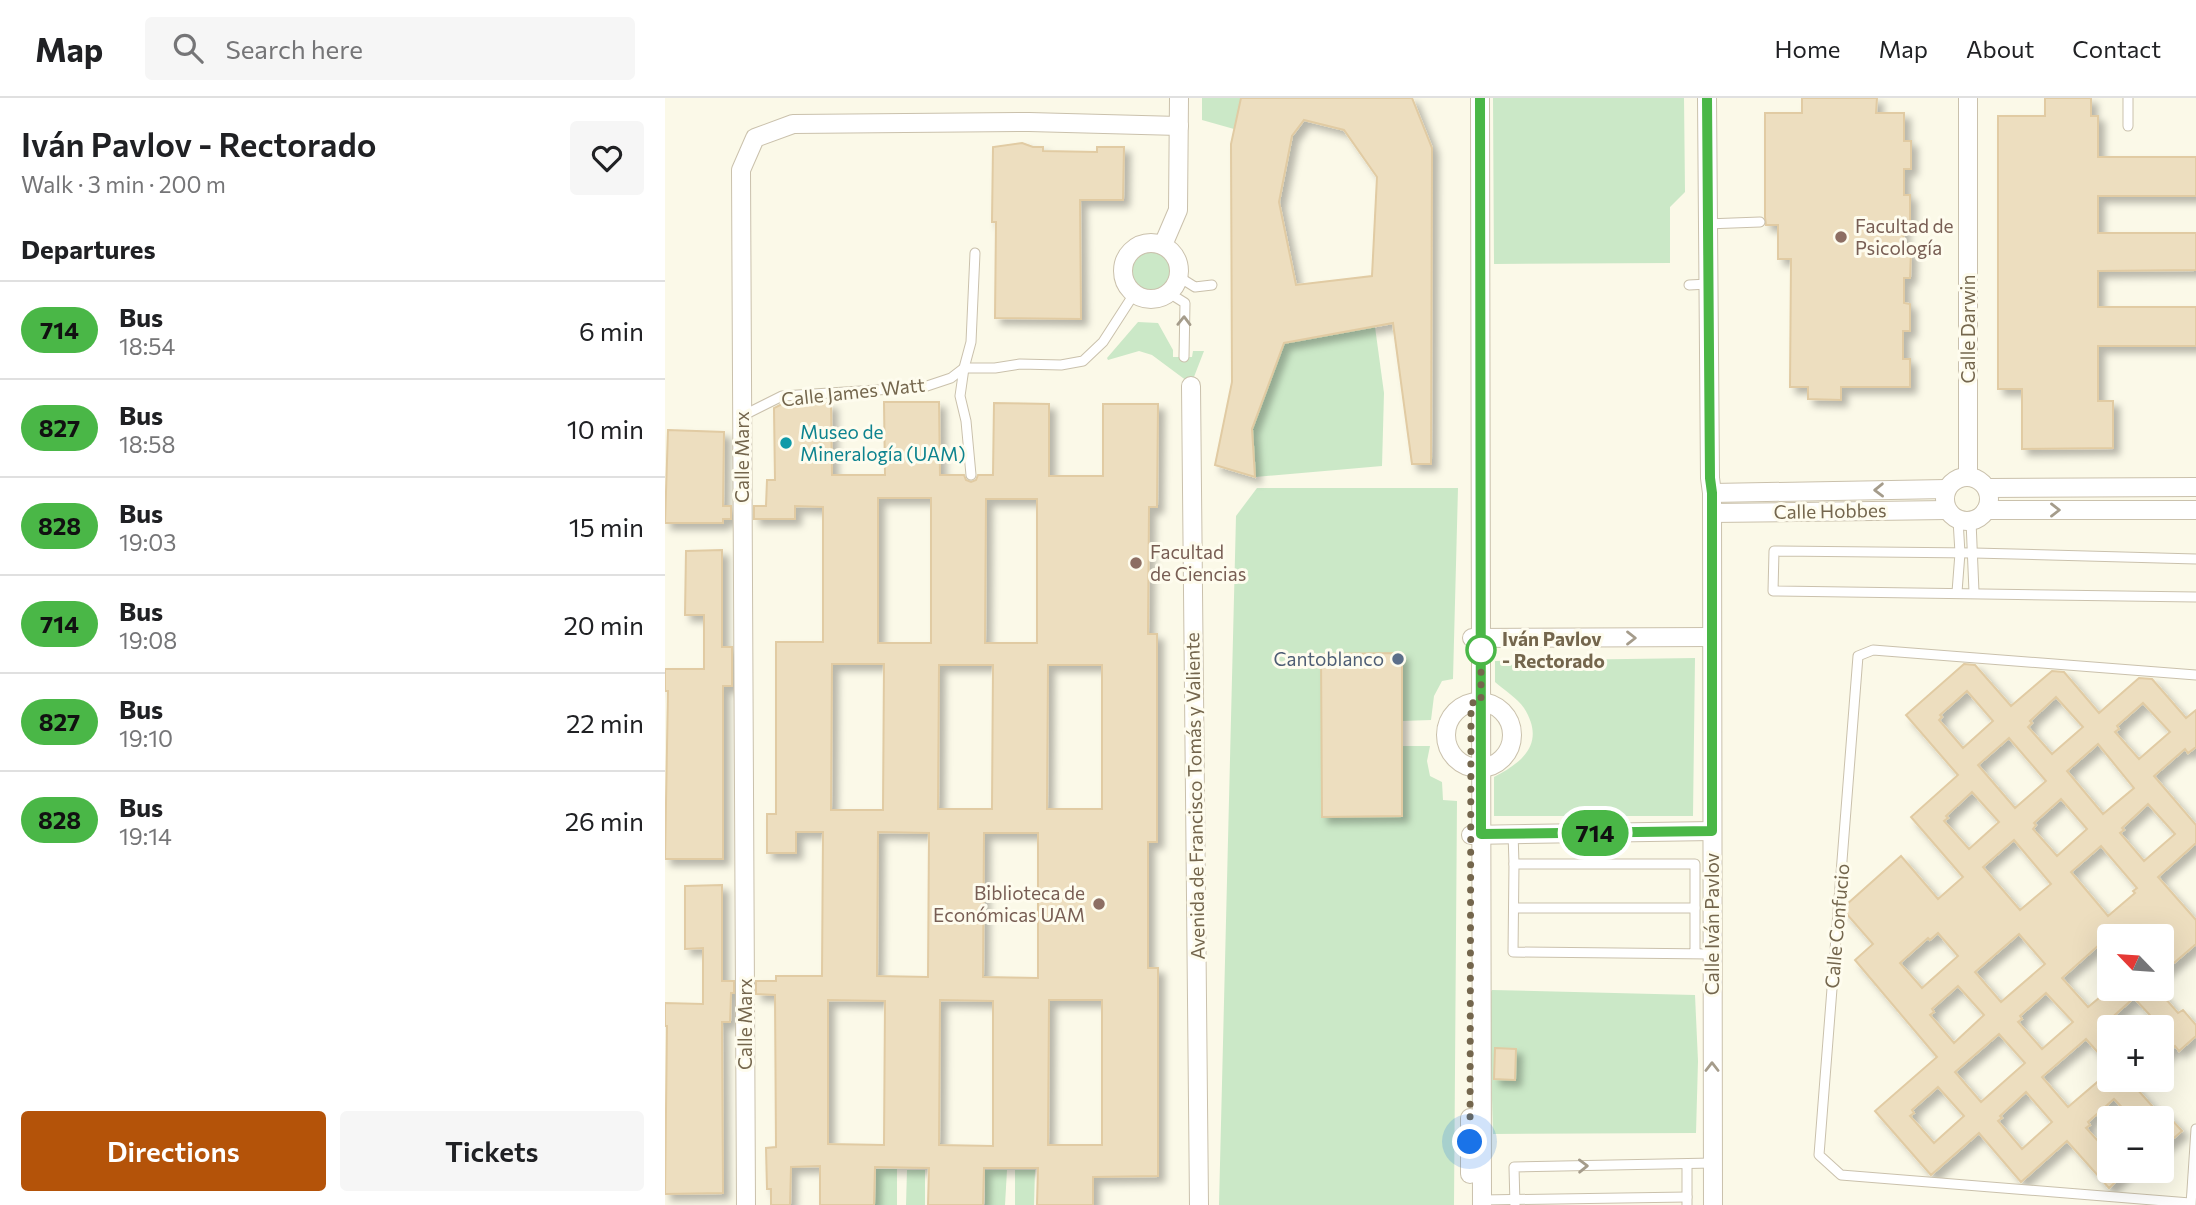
<!DOCTYPE html>
<meta charset="utf-8">
<style>
:root{--surface:#fff;--page:#f6f6f6;--text:#202124;--muted:#757577;--line:#e0e0e0;--accent:#b45309}
body{margin:0;font-family:Commissioner,sans-serif;background:var(--page);color:var(--text);height:100vh;display:flex;flex-direction:column;font-size:26px;white-space:nowrap}
*{box-sizing:border-box;margin:0}
p{font-size:23px;color:var(--muted)}
.icon{flex:none;width:38px;height:38px;fill:none;stroke:currentColor;stroke-width:2;stroke-linecap:round;stroke-linejoin:round}
.map{position:relative;flex:1;overflow:hidden}
.drawer{display:flex;flex-direction:column;background:var(--surface);width:665px}
.drawer>*{flex:none}
.badge{padding:0 14px;border-radius:23px;font-size:24px;line-height:46px}
.needle{width:46px;rotate:295deg}
.fabs{position:absolute;left:1432px;top:826px;display:grid;gap:14px}
.fabs a{display:grid;place-items:center;width:77px;height:77px;border-radius:7px;background:var(--surface);box-shadow:0 7px 28px #0002;font-size:35px}
.you{position:absolute;width:35px;height:35px;margin:-18px;border:5px solid #fff;border-radius:50%;background:#1a73e8;box-shadow:0 0 0 10px #1a73e833}
.map>.badge{position:absolute;translate:-50% -50%;box-shadow:0 0 0 4px #fff}
h2{padding:0 21px;font-size:26px;line-height:63px}
.round{display:grid;place-items:center;flex:none;width:74px;height:74px;border-radius:7px;background:var(--page)}
.head{display:flex;align-items:center;justify-content:space-between;height:119px;padding:0 21px}
h1{font-size:33px;font-weight:600;line-height:52px}
.primary-button{display:flex;gap:14px;margin-top:auto;padding:14px 21px}
.primary-button a{flex:1;height:80px;border-radius:7px;background:var(--accent);color:#fff;font-size:28px;font-weight:600;line-height:80px;text-align:center}
.primary-button a+a{background:var(--page);color:var(--text)}
ul{padding:0;list-style:none}
li{display:flex;align-items:center;gap:21px;height:98px;padding:0 21px;border-top:2px solid var(--line)}
li div{flex:1}
li b{display:block;font-size:26px}
li em{font-style:normal}
li .badge{min-width:77px;font-weight:700;text-align:center}
header{display:flex;align-items:center;gap:42px;box-sizing:border-box;height:98px;padding:0 35px;background:var(--surface);border-bottom:2px solid var(--line)}
header strong{font-size:33px}
nav{display:flex;gap:38px;margin-inline-start:auto;font-size:24px}
.search{width:490px;height:63px;background:var(--page);display:flex;align-items:center;gap:18px;box-sizing:border-box;padding:0 24px;border-radius:7px;color:var(--muted);font-size:26px}
main{display:flex;flex:1;min-height:0}
.map>svg:first-child{display:block}
.green{fill:#cbe8c7}
.building{fill:#eddebf;stroke:#e1cba3;stroke-width:2;fill-rule:evenodd;filter:url(#shadow)}
.lines{fill:none;stroke-linecap:round;stroke-linejoin:round}
.lane-casing{stroke:#cac1ac;stroke-width:11}
.street-casing{stroke:#cac1ac;stroke-width:20}
.lane{stroke:#fff;stroke-width:9}
.street{stroke:#fff;stroke-width:18}
.oneway{stroke:#a59c8b}
.line-casing{stroke:#fff;stroke-width:16}
.line{stroke:#4ab747;stroke-width:10}
.walk{stroke:#74664d;stroke-width:7;stroke-dasharray:0 12.6}
.education-dot{fill:#8d6e63;stroke:#fefcee;stroke-width:2.5}
.culture-dot{fill:#0f9aa8;stroke:#fefcee;stroke-width:2.5}
.stop-dot{fill:#fff;stroke:#4ab747;stroke-width:3.5}
.service-dot{fill:#5c6f8a;stroke:#fefcee;stroke-width:2.5}
.labels{text-anchor:middle;stroke-width:6;stroke-linejoin:round;paint-order:stroke}
.education-label{font-size:19px;fill:#785e54;stroke:#fefcee;text-anchor:start}
.street-label{font-size:19px;fill:#74664d;stroke:#fefcee}
.culture-label{font-size:19px;fill:#0d838f;stroke:#fefcee;text-anchor:start}
.stop-label{font-size:19px;font-weight:bold;fill:#74664d;stroke:#fefcee;text-anchor:start}
.service-label{font-size:19px;fill:#4e5e75;stroke:#fefcee;text-anchor:end}
</style>
<header>
<strong>Map</strong>
<div class="search"><svg class="icon" aria-label="search" viewBox="0 0 24 24"><circle cx="10" cy="10" r="6"/><path d="M15 15l6 6"/></svg>Search here</div>
<nav><a>Home</a><a>Map</a><a>About</a><a>Contact</a></nav>
</header>
<main>
<section class="drawer">
<div class="head"><div><h1>Iván Pavlov - Rectorado</h1><p>Walk · 3 min · 200 m</p></div><a class="round"><svg class="icon" aria-label="heart" viewBox="0 0 24 24"><path d="M12 20l-8-8c-3-5 5-10 8-4 3-6 11-1 8 4z"/></svg></a></div>
<h2>Departures</h2>
<ul>
<li><span class="badge" style="background:#4ab747;color:#111">714</span><div><b>Bus</b><p>18:54</p></div><em>6 min</em></li>
<li><span class="badge" style="background:#4ab747;color:#111">827</span><div><b>Bus</b><p>18:58</p></div><em>10 min</em></li>
<li><span class="badge" style="background:#4ab747;color:#111">828</span><div><b>Bus</b><p>19:03</p></div><em>15 min</em></li>
<li><span class="badge" style="background:#4ab747;color:#111">714</span><div><b>Bus</b><p>19:08</p></div><em>20 min</em></li>
<li><span class="badge" style="background:#4ab747;color:#111">827</span><div><b>Bus</b><p>19:10</p></div><em>22 min</em></li>
<li><span class="badge" style="background:#4ab747;color:#111">828</span><div><b>Bus</b><p>19:14</p></div><em>26 min</em></li>
</ul>
<div class="primary-button"><a>Directions</a><a>Tickets</a></div>
</section>
<div class="map">
<svg width="1531" height="1107" viewBox="0 0 1531 1107">
<defs>
<filter id="shadow"><feDropShadow dx="6" dy="6" stdDeviation="3.5" flood-color="#0004"/></filter>
</defs>
<rect width="100%" height="100%" fill="#fbf9e8"/>
<g class="green">
<polygon points="537,0 576,0 569,31 537,22"/>
<polygon points="828,0 1019,0 1020,94 1005,109 1005,165 829,166"/>
<circle cx="487" cy="173" r="21"/>
<polygon points="473,224 493,225 508,252 508,259 527,259 528,253 539,253 527,284 522,283 487,257 474,253 443,262 442,260"/>
<polygon points="710,229 719,295 717,368 590,379 587,331 619,245"/>
<polygon points="592,390 793,390 788,581 777,583 769,598 766,622 737,623 736,555 656,556 657,719 737,718 737,648 765,648 762,663 765,678 777,684 778,702 792,703 789,1107 554,1107 571,418"/>
<path d="M1030,560L1028,718H829V679C858,664 881,645 859,610C852,600 839,592 830,584V563Z"/>
<polygon points="827,892 1030,897 1033,963 1031,1035 828,1036 824,897"/>
<polygon points="211,1071 232,1071 232,1107 210,1107"/>
<polygon points="242,1072 260,1072 260,1107 241,1107"/>
<polygon points="320,1072 342,1072 340,1107 320,1107"/>
<polygon points="350,1072 370,1072 369,1107 350,1107"/>
</g>
<g class="building">
<path d="M576,0H747L767,50L766,366H747L728,225L619,245L587,331L590,379L550,367L567,284L566,46ZM639,22L679,32L712,79L707,178L631,187L614,104L627,38Z"/>
<polygon points="1137,0 1212,0 1211,15 1239,15 1239,43 1246,43 1246,71 1239,71 1239,97 1245,97 1245,125 1239,125 1238,152 1246,152 1245,180 1239,180 1239,205 1245,206 1245,233 1238,233 1238,261 1245,261 1245,289 1176,289 1176,302 1143,301 1143,289 1125,289 1126,161 1113,161 1113,127 1101,127 1100,119 1100,15 1137,15"/>
<polygon points="1380,0 1426,0 1426,18 1433,18 1433,59 1531,59 1531,98 1433,98 1433,135 1531,135 1531,172 1433,173 1433,209 1531,209 1531,248 1433,248 1433,303 1448,303 1448,350 1357,351 1357,291 1333,291 1333,18 1380,18"/>
<polygon points="357,45 368,49 378,49 378,53 432,54 432,49 459,49 458,102 415,102 416,221 330,220 331,124 327,124 328,49"/>
<path d="M130,304L131,306L166,305L167,377H220L219,304H274L275,377H299L301,382L306,384L311,382L313,377H328L329,305L384,306V378H438V306H493L492,409H484L483,536H492V744H483V870H493V1078L428,1079V1107H372L373,1070H319L318,1107H263L264,1070L210,1069L209,1107H155V1068L126,1069L125,1107H106V1091H102L101,1050L111,1049L110,897L91,896V883H111V878H157L158,734H131V755H102V716H111V544H158V409L130,408V421H89V408H101L102,382H110L109,310L119,305ZM213,400H266V545H213ZM321,401H372V545H320ZM167,566H219L218,712H166ZM274,567H328L327,711H273ZM383,567H437V711H382ZM213,734L264,735L263,879L212,878ZM319,735H373V880L318,879ZM163,902L220,903L219,1047L163,1046ZM275,902L328,903V1048L274,1047ZM384,902H437V1047H383Z"/>
<polygon points="3,332 59,334 58,408 66,408 66,421 58,421 58,425 0,425"/>
<polygon points="57,452 57,549 67,549 67,588 58,588 58,761 0,761 3,593 0,593 0,571 39,571 39,517 20,517 21,453"/>
<polygon points="737,555 737,718 657,719 656,556"/>
<path d="M1299,566L1310,567L1346,608L1387,573L1399,574L1434,615L1474,580L1487,581L1521,620L1531,612V649L1523,655L1520,651L1489,678L1531,727V745L1493,779L1531,822V846L1496,876V838H1444L1397,880L1423,909L1445,891H1492L1513,915L1518,912L1531,927V938L1514,953L1510,948L1496,961V929L1469,900L1443,923L1444,967L1421,941L1377,979L1403,1009L1444,974V982H1464L1496,1018V1010L1517,1033L1496,1051V1020H1467L1449,1001L1423,1024L1425,1027L1421,1030L1444,1055V1073H1462L1444,1090L1402,1043L1356,1084L1314,1035L1266,1077L1210,1013L1272,959L1190,862L1208,846L1180,814L1181,807L1236,758L1273,801L1298,779L1246,719L1293,677L1241,617ZM1302,593L1328,623L1298,650L1274,622L1277,619L1275,617ZM1391,599L1418,629L1387,656L1363,629L1367,625L1365,623ZM1478,605L1505,634L1474,661L1450,634L1454,631L1452,628ZM1344,640L1381,683L1350,710L1313,667ZM1433,646L1469,690L1438,716L1402,673ZM1307,694L1334,724L1304,751L1279,723L1283,720L1281,718ZM1396,701L1422,731L1392,758L1368,731L1371,727L1369,725ZM1483,706L1510,736L1479,763L1455,735L1459,732L1457,730ZM1349,742L1386,786L1355,812L1318,769ZM1436,748L1472,790L1468,793L1470,795L1443,818L1406,774ZM1273,835L1293,858L1257,890L1235,865L1263,840L1265,842ZM1354,836L1380,866L1336,904L1310,874ZM1293,888L1319,917L1289,945L1265,917L1269,914L1267,911ZM1381,895L1408,924L1377,951L1353,924L1357,921L1355,918ZM1334,936L1360,965L1316,1004L1290,974ZM1273,989L1299,1018L1269,1045L1245,1018L1249,1015L1247,1012ZM1361,994L1387,1024L1357,1051L1333,1023L1337,1020L1335,1018Z"/>
<polygon points="57,787 57,883 69,883 69,895 66,895 65,924 57,924 58,1095 0,1096 2,928 0,928 0,905 38,906 38,850 20,851 20,788"/>
<polygon points="830,950 851,951 850,982 829,981"/>
</g>
<g class="lines">
<g class="lane-casing">
<g id="lane">
<polyline points="1463,28 1463,0"/>
<polyline points="1041,126 1095,124"/>
<polyline points="514,179 530,189 547,187"/>
<polyline points="1024,187 1043,186"/>
<polyline points="504,195 520,205 519,259"/>
<polyline points="77,318 117,298 259,289 286,280 299,270 330,270 355,266 396,267 418,263 438,244 469,196"/>
<polyline points="306,377 301,323 295,298 299,270 306,244 310,155"/>
<polyline points="1306,423 1309,494"/>
<polyline points="1531,461 1309,455 1109,453 1108,493 1531,499"/>
<polyline points="1292,494 1295,455 1293,422"/>
<polyline points="848,735 849,766"/>
<polyline points="849,810 1030,810"/>
<polyline points="1030,855 1030,766 849,766 848,854 1047,856"/>
<polyline points="1022,1067 1022,1107"/>
<polyline points="817,1102 1022,1099"/>
<polyline points="1525,1105 1176,1077 1154,1057 1193,558 1208,552 1531,577"/>
<polyline points="850,1107 849,1069 1048,1065"/>
<polyline points="1526,1107 1531,1031"/>
</g>
</g>
<g class="street-casing">
<g id="street">
<polyline points="815,0 817,1107"/>
<polyline points="1042,0 1045,380 1047,395 1048,1107"/>
<polyline points="1303,0 1303,378"/>
<circle cx="486" cy="173" r="28"/>
<polyline points="498,147 513,112 514,0"/>
<polyline points="526,288 534,1107"/>
<circle cx="1302" cy="401" r="22"/>
<polyline points="1322,390 1531,389"/>
<polyline points="1047,395 1282,391"/>
<polyline points="1321,412 1531,412"/>
<polyline points="1047,415 1282,412"/>
<polyline points="807,540 1047,539"/>
<circle cx="814" cy="637" r="33"/>
<polyline points="806,737 1047,733"/>
<polyline points="805,1020 805,1076"/>
<polyline points="81,1107 76,72 90,40 128,26 364,24 514,28"/>
</g>
</g>
<use href="#lane" class="lane"/>
<use href="#street" class="street"/>
</g>
<defs><path id="oneway-chevron" d="M-2-3.5L2.5 0L-2 3.5" fill="none" stroke-width="1.6" stroke-linecap="round" stroke-linejoin="round" transform="scale(1.75)"/></defs>
<g class="oneway">
<use href="#oneway-chevron" transform="translate(519 223) rotate(-89)"/>
<use href="#oneway-chevron" transform="translate(1214 392) rotate(179)"/>
<use href="#oneway-chevron" transform="translate(1390 412)"/>
<use href="#oneway-chevron" transform="translate(966 540)"/>
<use href="#oneway-chevron" transform="translate(1047 969) rotate(-90)"/>
<use href="#oneway-chevron" transform="translate(918 1068) rotate(-1)"/>
</g>
<g class="lines">
<g class="line-casing">
<polyline id="line" points="815,0 816,736 1047,733 1047,395 1045,380 1042,0"/>
</g>
<use href="#line" class="line"/>
<polyline class="walk" points="805,1044 806,605 816,604 816,552"/>
</g>
<g class="education-dot">
<circle cx="1176" cy="139" r="7"/>
<circle cx="471" cy="465" r="7"/>
<circle cx="434" cy="806" r="7"/>
</g>
<circle class="culture-dot" cx="121" cy="345" r="7"/>
<circle class="stop-dot" cx="816" cy="552" r="14"/>
<circle class="service-dot" cx="733" cy="561" r="7"/>
<g class="labels">
<g class="education-label">
<text x="1190" y="135">Facultad de<tspan x="1190" dy="22">Psicología</tspan></text>
<text x="485" y="461">Facultad<tspan x="485" dy="22">de Ciencias</tspan></text>
<text x="420" y="802" text-anchor="end">Biblioteca de<tspan x="420" dy="22">Económicas UAM</tspan></text>
</g>
<g class="street-label">
<text transform="translate(1303 231) rotate(-90)" y="7">Calle Darwin</text>
<text transform="translate(188 294) rotate(-6)" y="7">Calle James Watt</text>
<text transform="translate(77 359) rotate(-90)" y="7">Calle Marx</text>
<text transform="translate(1165 413) rotate(-1)" y="7">Calle Hobbes</text>
<text transform="translate(530 698) rotate(-91)" y="7">Avenida de Francisco Tomás y Valiente</text>
<text transform="translate(1047 826) rotate(-90)" y="7">Calle Iván Pavlov</text>
<text transform="translate(1172 828) rotate(-85)" y="7">Calle Confucio</text>
<text transform="translate(80 926) rotate(-90)" y="7">Calle Marx</text>
</g>
<g class="culture-label">
<text x="135" y="341">Museo de<tspan x="135" dy="22">Mineralogía (UAM)</tspan></text>
</g>
<g class="stop-label">
<text x="837" y="548">Iván Pavlov<tspan x="837" dy="22">- Rectorado</tspan></text>
</g>
<g class="service-label">
<text x="719" y="568">Cantoblanco</text>
</g>
</g>
</svg>
<div class="fabs">
<a><svg class="needle" viewBox="-14 -14 28 28"><path d="M0-13l5 13h-10z" fill="#e53935"/><path d="M0 13l5-13h-10z" fill="#757577"/></svg></a>
<a>+</a>
<a>−</a>
</div>
<div class="you" style="left:805px;top:1044px"></div>
<b class="badge" style="left:930px;top:735px;background:#4ab747;color:#111">714</b>
</div>
</main>
